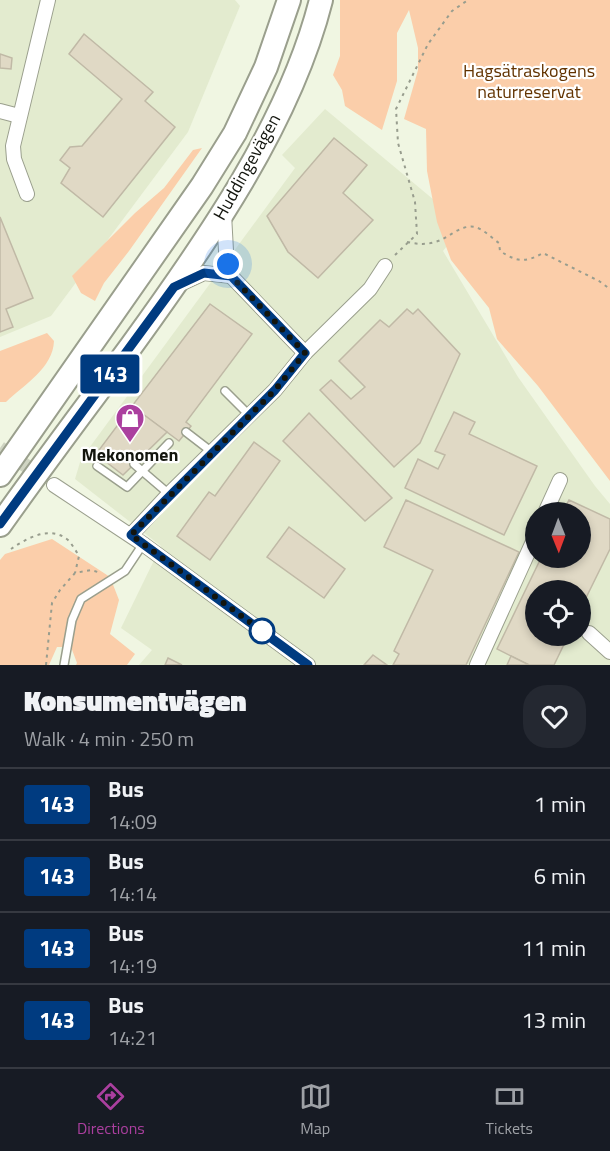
<!DOCTYPE html>
<meta charset="utf-8">
<style>
:root{--surface:#171b24;--page:#242831;--text:#f1f3f6;--muted:#9ea1a6;--line:#363941;--accent:#ab3f9f}
body{margin:0;font-family:"Titillium Web",sans-serif;background:var(--page);color:var(--text);height:100vh;display:flex;flex-direction:column;font-size:22px;white-space:nowrap}
*{box-sizing:border-box;margin:0}
p{font-size:20px;color:var(--muted)}
.icon{flex:none;width:33px;height:33px;fill:none;stroke:currentColor;stroke-width:2;stroke-linecap:round;stroke-linejoin:round}
.map{position:relative;height:665px;overflow:hidden}
.drawer{display:flex;flex-direction:column;background:var(--surface);flex:1}
.drawer>*{flex:none}
.badge{padding:0 12px;border-radius:4px;font-size:21px;line-height:39px}
.needle{width:39px;rotate:179deg}
.controls{position:absolute;left:525px;top:502px;display:grid;gap:12px}
.controls a{display:grid;place-items:center;width:66px;height:66px;border-radius:50%;background:var(--surface);box-shadow:0 3px 9px #0003;font-size:30px}
.you{position:absolute;width:30px;height:30px;margin:-15px;border:4px solid #fff;border-radius:50%;background:#1a73e8;box-shadow:0 0 0 9px #1a73e833}
.map>.badge{position:absolute;translate:-50% -50%;box-shadow:0 0 0 3px #fff}
.round{display:grid;place-items:center;flex:none;width:63px;height:63px;border-radius:24px;background:var(--page)}
.headline{display:flex;align-items:center;justify-content:space-between;height:102px;padding:0 24px}
h1{font-size:28px;font-weight:800;line-height:45px}
ul{padding:0;list-style:none}
li{display:flex;align-items:center;gap:18px;height:72px;padding:0 24px;border-top:2px solid var(--line)}
li div{flex:1}
li b{display:block;font-size:22px}
li em{font-style:normal}
li .badge{min-width:66px;font-weight:700;text-align:center}
.tabs{display:flex;justify-content:space-around;align-items:center;height:84px;border-top:2px solid var(--line);background:var(--surface);font-size:16px;color:var(--muted)}
.tabs a{display:grid;justify-items:center;gap:3px}
.tabs .on{color:var(--accent)}
.map>svg:first-child{display:block}
.built{fill:#e3ebcf;fill-rule:evenodd}
.green{fill:#fbceaa}
.building{fill:#e0d9c5;stroke:#c0b9a6;stroke-width:1.5}
.lines{fill:none;stroke-linecap:round;stroke-linejoin:round}
.street-tunnel{stroke:#cfd4c2;stroke-width:14;stroke-dasharray:14 7;stroke-linecap:butt}
.lane-casing{stroke:#9a9f8d;stroke-width:10}
.street-casing{stroke:#9a9f8d;stroke-width:16}
.primary-casing{stroke:#9a9f8d;stroke-width:26}
.path{stroke:#989d8e;stroke-width:2;stroke-dasharray:3 4.5;stroke-linecap:butt}
.lane{stroke:#fff;stroke-width:7}
.street{stroke:#fff;stroke-width:14}
.primary{stroke:#fff;stroke-width:22}
.line-casing{stroke:#fff;stroke-width:14}
.line{stroke:#003b80;stroke-width:9}
.walk{stroke:#13150e;stroke-width:6;stroke-dasharray:0 10.8}
.stop-dot{fill:#fff;stroke:#003b80;stroke-width:3}
.labels{text-anchor:middle;stroke-width:4.5;stroke-linejoin:round;paint-order:stroke}
.park-label{font-size:18px;fill:#623300;stroke:#fff}
.street-label{font-size:18px;fill:#13150e;stroke:#fff}
.poi-label{font-size:18px;font-weight:bold;fill:#13150e;stroke:#fff}
</style>
<div class="map">
<svg width="610" height="665" viewBox="0 0 610 665">
<rect width="100%" height="100%" fill="#f0f6e2"/>
<g class="built">
<polygon points="0,0 235,0 240,6 188,132 51,316 0,337"/>
<path d="M325,109L464,225L443,251L518,377L595,486L610,504V665H139L152,650L121,628L161,546L75,479L81,459L295,168L282,155ZM536,513H580V558H536ZM536,591H580V636H536Z"/>
</g>
<g class="green">
<polygon points="340,0 610,0 610,481 538,386 497,339 489,308 451,260 437,222 427,171 426,129 404,119 418,70 418,48 409,10 397,33 397,81 382,130 345,106 342,90 333,75 340,56"/>
<polygon points="202,148 129,251 104,283 95,301 81,293 72,276 135,213 164,188 193,150"/>
<path d="M47,333L54,341C53,368 24,385 6,402H0V351Z"/>
<polygon points="52,539 110,577 119,600 110,634 135,654 127,665 76,665 77,663 71,647 57,647 49,665 0,665 0,560 5,554"/>
</g>
<g class="building">
<polygon points="84,34 153,92 145,101 175,127 103,217 61,183 70,168 60,160 70,147 82,146 122,99 69,54"/>
<polygon points="0,54 12,58 11,69 0,68"/>
<polygon points="334,138 367,165 343,193 373,220 318,278 288,252 267,216"/>
<polygon points="0,217 33,298 6,309 13,327 0,332"/>
<polygon points="210,304 252,334 186,422 191,426 179,441 132,406"/>
<polygon points="407,309 413,314 418,309 460,354 420,443 394,467 320,390 331,380 351,399 365,387 339,361 380,320 389,327"/>
<polygon points="132,406 167,432 123,475 96,454"/>
<polygon points="454,412 475,422 469,434 537,466 504,535 405,488 418,459 438,469 445,455 435,451"/>
<polygon points="309,413 392,498 365,521 283,441"/>
<polygon points="254,442 280,461 210,560 177,536 209,492 215,496"/>
<polygon points="406,500 519,552 466,665 393,665 399,654 394,651 433,570 384,547"/>
<polygon points="569,500 610,519 610,549 580,610 580,591 536,591 536,636 568,636 554,665 529,665 497,649 541,558 580,558 580,513 562,513"/>
<polygon points="289,527 345,569 324,598 267,557"/>
<polygon points="373,655 387,665 364,665"/>
<polygon points="511,656 529,665 507,665"/>
<polygon points="168,658 182,665 165,665"/>
</g>
<g class="lines">
<polyline class="street-tunnel" points="0,448 54,485"/>
<g class="lane-casing">
<g id="lane">
<polyline points="225,391 249,415"/>
<polyline points="186,432 212,452"/>
<polyline points="134,464 169,494"/>
<polyline points="97,466 127,487 169,443"/>
<polyline points="64,665 72,620 81,599 125,571 143,544"/>
</g>
</g>
<g class="street-casing">
<g id="street">
<polyline points="0,111 19,116"/>
<polyline points="27,194 14,159 13,146 48,0"/>
<polyline points="224,214 226,251 231,276 305,353"/>
<polyline points="176,286 204,273 231,276"/>
<polyline points="54,485 143,544 308,665"/>
<polyline points="545,513 560,480"/>
<polyline points="131,535 169,494 275,390 305,353 370,289 385,266"/>
<polyline points="589,633 610,652"/>
<polyline points="477,665 536,535"/>
</g>
</g>
<g class="primary-casing">
<g id="primary">
<polyline points="0,475 202,186 235,133 266,67 289,0"/>
<path d="M0,525C43,464 88,405 132,345C206,243 290,123 321,0"/>
</g>
</g>
<g class="path">
<path d="M407,242C417,244 426,245 435,242C448,239 460,224 475,227C483,229 492,238 499,243L500,251C517,262 525,263 543,253L599,281L610,289"/>
<polyline points="395,255 417,234 415,202 398,143 396,109 428,44 452,11 468,0"/>
<path d="M11,549C27,538 50,525 68,540C72,544 76,551 79,556L75,573"/>
<polyline points="46,665 52,603 60,590 75,573 91,570 101,573"/>
</g>
<use href="#lane" class="lane"/>
<use href="#street" class="street"/>
<use href="#primary" class="primary"/>
</g>
<g class="lines">
<g class="line-casing">
<polyline id="line" points="0,524 174,287 204,273 231,276 305,353 275,390 131,535 308,665"/>
</g>
<use href="#line" class="line"/>
<polyline class="walk" points="228,264 231,276 305,353 275,390 131,535 262,631"/>
</g>
<defs>
<g id="shop-pin" transform="scale(1.5)"><path d="M0 17L-7.5 6A9.5 9.5 0 1 1 7.5 6Z" fill="#ab3f9f" stroke="#fff"/><path d="M-5-2.5h2.3a2.7 3.5 0 0 1 5.4 0H5L5.5 6h-11ZM-1.5-2.5h3a1.5 2.3 0 0 0-3 0Z" fill="#fff"/></g>
</defs>
<g fill-rule="evenodd">
<use href="#shop-pin" x="130" y="418"/>
</g>
<circle class="stop-dot" cx="262" cy="631" r="12"/>
<g class="labels">
<g class="park-label">
<text x="529" y="77">Hagsätraskogens<tspan x="529" dy="21">naturreservat</tspan></text>
</g>
<g class="street-label">
<text transform="translate(247 167) rotate(-61)" y="6">Huddingevägen</text>
</g>
<g class="poi-label">
<text x="130" y="461">Mekonomen</text>
</g>
</g>
</svg>
<div class="controls">
<a><svg class="needle" viewBox="-14 -14 28 28"><path d="M0-13l5 13h-10z" fill="#e53935"/><path d="M0 13l5-13h-10z" fill="#9ea1a6"/></svg></a>
<a><svg class="icon" aria-label="locate" viewBox="0 0 24 24"><circle cx="12" cy="12" r="6"/><path d="M12 2v4M12 18v4M2 12h4M18 12h4"/></svg></a>
</div>
<div class="you" style="left:228px;top:264px"></div>
<b class="badge" style="left:110px;top:374px;background:#003b80;color:#fff">143</b>
</div>
<section class="drawer">
<div class="headline"><div><h1>Konsumentvägen</h1><p>Walk · 4 min · 250 m</p></div><a class="round"><svg class="icon" aria-label="heart" viewBox="0 0 24 24"><path d="M12 20l-8-8c-3-5 5-10 8-4 3-6 11-1 8 4z"/></svg></a></div>
<ul>
<li><span class="badge" style="background:#003b80;color:#fff">143</span><div><b>Bus</b><p>14:09</p></div><em>1 min</em></li>
<li><span class="badge" style="background:#003b80;color:#fff">143</span><div><b>Bus</b><p>14:14</p></div><em>6 min</em></li>
<li><span class="badge" style="background:#003b80;color:#fff">143</span><div><b>Bus</b><p>14:19</p></div><em>11 min</em></li>
<li><span class="badge" style="background:#003b80;color:#fff">143</span><div><b>Bus</b><p>14:21</p></div><em>13 min</em></li>
</ul>
</section>
<nav class="tabs">
<a class="on"><svg class="icon" aria-label="directions" viewBox="0 0 24 24"><path d="M12 3l9 9-9 9-9-9zM9 14v-3h6M13 9l2 2-2 2"/></svg>Directions</a>
<a><svg class="icon" aria-label="map" viewBox="0 0 24 24"><path d="M3 6l6-2 6 2 6-2v14l-6 2-6-2-6 2zM9 4v14M15 6v14"/></svg>Map</a>
<a><svg class="icon" aria-label="tickets" viewBox="0 0 24 24"><path d="M3 7h18v10H3zM15 7v10"/></svg>Tickets</a>
</nav>
